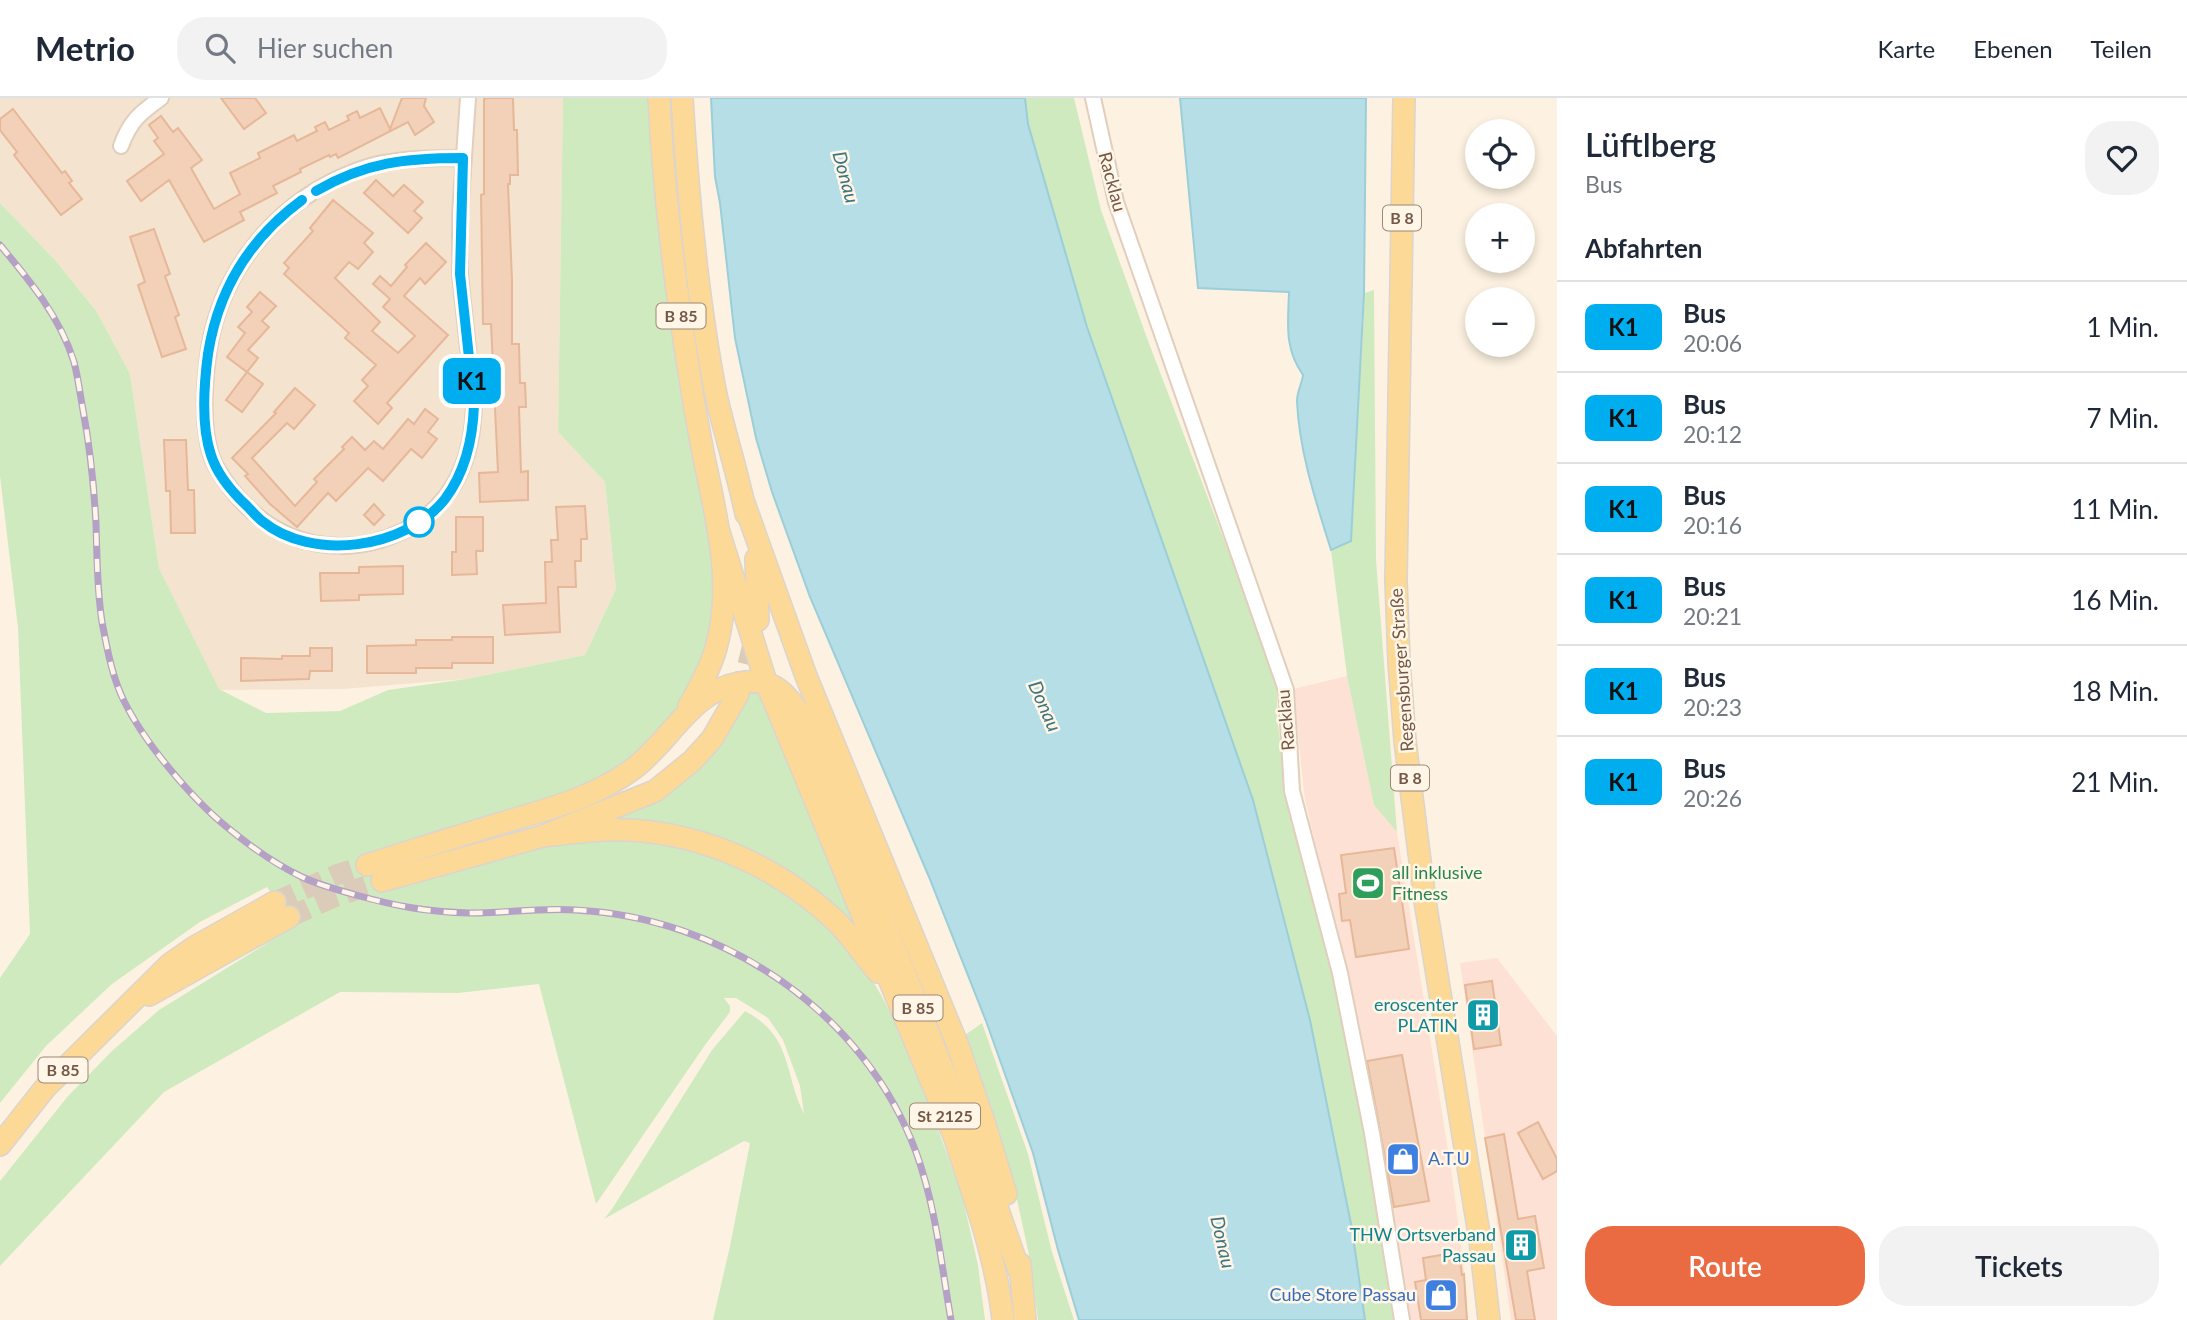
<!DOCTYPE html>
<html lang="de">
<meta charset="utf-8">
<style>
:root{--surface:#fff;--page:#f2f2f3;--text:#1f2937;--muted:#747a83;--line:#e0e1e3;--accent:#ea6b42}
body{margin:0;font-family:Lato,sans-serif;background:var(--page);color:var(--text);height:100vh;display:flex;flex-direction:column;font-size:26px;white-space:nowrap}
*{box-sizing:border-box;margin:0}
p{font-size:23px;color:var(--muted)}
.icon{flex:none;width:38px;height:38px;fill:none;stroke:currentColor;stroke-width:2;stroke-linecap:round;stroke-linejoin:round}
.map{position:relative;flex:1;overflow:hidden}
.panel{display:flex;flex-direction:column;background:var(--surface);width:630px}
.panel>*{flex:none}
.badge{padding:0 14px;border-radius:10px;font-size:24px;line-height:46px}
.tools{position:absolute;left:1465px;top:21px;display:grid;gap:14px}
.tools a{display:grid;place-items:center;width:70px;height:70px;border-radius:50%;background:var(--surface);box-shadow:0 4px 10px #0003;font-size:35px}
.map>.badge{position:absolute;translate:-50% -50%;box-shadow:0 0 0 4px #fff}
h2{padding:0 28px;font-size:26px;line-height:63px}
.round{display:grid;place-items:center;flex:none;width:74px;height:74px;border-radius:28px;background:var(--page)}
.overview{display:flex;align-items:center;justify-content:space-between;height:119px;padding:0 28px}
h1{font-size:33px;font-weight:600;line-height:52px}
.primary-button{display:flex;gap:14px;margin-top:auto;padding:14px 28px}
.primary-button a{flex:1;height:80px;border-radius:28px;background:var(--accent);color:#fff;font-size:28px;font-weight:600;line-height:80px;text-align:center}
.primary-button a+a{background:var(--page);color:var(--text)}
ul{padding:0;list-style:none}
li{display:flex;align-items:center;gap:21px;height:91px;padding:0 28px;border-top:2px solid var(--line)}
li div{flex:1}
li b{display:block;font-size:26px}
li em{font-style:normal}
li .badge{min-width:77px;font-weight:700;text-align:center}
header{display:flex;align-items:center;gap:42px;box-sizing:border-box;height:98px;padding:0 35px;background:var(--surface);border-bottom:2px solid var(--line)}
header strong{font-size:33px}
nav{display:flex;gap:38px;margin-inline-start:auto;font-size:24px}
.search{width:490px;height:63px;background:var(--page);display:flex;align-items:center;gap:18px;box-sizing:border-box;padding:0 24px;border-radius:28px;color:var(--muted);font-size:26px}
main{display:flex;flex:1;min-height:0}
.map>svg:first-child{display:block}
.residential{fill:#f4e4cf}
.commercial{fill:#fde1d4}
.green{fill:#d0eabf}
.water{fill:#b5dee6;stroke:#9bced8;stroke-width:2}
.building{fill:#f3d0b8;stroke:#e6b798;stroke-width:2}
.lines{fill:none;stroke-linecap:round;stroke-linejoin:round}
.primary-tunnel{stroke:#dbccba;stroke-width:21;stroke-dasharray:21 10;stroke-linecap:butt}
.street-casing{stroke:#e1cebc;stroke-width:18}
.primary-casing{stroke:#dbd4cf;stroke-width:24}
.street{stroke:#fff;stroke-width:14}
.primary{stroke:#fdd997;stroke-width:21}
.rail-casing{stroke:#b5a0c6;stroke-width:7}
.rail{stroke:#fff6e7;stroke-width:4.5;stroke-dasharray:13;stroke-linecap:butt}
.line-casing{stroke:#fff;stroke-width:16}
.line{stroke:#00adef;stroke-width:10}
.stop-dot{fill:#fff;stroke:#00adef;stroke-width:3.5}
.labels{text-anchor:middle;stroke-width:5;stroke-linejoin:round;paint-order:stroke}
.shield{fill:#fff6e7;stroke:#9e8777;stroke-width:2}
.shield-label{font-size:16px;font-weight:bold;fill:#745847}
.street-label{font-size:18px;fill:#745847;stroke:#fff6e7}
.leisure-label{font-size:18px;fill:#27864d;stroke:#fff6e7;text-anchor:start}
.culture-label{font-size:18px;fill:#0d838f;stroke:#fff6e7;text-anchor:end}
.shop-label{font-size:18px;fill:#366cbe;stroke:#fff6e7;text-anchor:start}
.water-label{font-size:19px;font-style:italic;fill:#3e7582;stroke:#fff6e7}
</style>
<header>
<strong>Metrio</strong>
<div class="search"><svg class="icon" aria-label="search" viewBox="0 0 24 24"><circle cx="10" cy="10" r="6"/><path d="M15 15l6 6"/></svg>Hier suchen</div>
<nav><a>Karte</a><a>Ebenen</a><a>Teilen</a></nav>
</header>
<main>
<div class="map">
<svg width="1557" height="1222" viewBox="0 0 1557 1222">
<rect width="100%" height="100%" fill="#fdf2e1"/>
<polygon class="residential" points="0,0 563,0 558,334 605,384 616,491 585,557 466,581 343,591 219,592 159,470 130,276 97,214 55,162 0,105"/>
<g class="commercial">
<polygon points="1347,578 1374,707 1397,734 1452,1077 1464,1172 1467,1222 1408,1222 1353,906 1305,702 1293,591"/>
<polygon points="1497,860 1557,938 1557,1222 1511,1222 1460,865"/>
</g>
<g class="green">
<path d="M563,0H650C659,101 665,204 682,305C696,382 725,465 706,545C696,587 661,640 626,666C606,681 582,689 559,697C516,713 472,725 428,737C406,744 383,748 362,757L384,792L496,757L591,737L696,748L745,770L788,798L821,822L866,871L885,904L904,945L924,993L962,1097L978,1167L985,1222H713L730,1148L750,1045L744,1043L604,1121L612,1111L712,952L745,913C793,938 784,976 804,1016L800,988L783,942L768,920L736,900H724L730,908V914L705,947L596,1106L539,886L458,895L340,894L164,994L0,1168V1083L68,998L112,953L159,912L295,828L267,789L200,824L112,886L46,948L0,1005V880L30,836L18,530L0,378V105L55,162L97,214L130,276L159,470L219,591L266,615L340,613L388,592L466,581L585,557L616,491L605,384L558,334Z"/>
<polygon points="1025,0 1074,0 1101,112 1147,240 1277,581 1277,619 1286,692 1332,877 1364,1037 1393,1222 1365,1222 1352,1131 1253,702 1087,229 1028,26"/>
<polygon points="1374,192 1376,461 1397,734 1374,707 1347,578 1331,452 1351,442 1365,195"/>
<polygon points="748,594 763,594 870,853 785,773 607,721 644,706"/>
<polygon points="982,925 1028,1056 1052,1154 1074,1222 1038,1222 1029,1157 1014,1088 965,937"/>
</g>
<g class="water">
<polygon points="711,0 1025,0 1028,26 1087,229 1253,702 1310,922 1352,1131 1365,1222 1079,1222 1058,1152 1033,1055 986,923 929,779 810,499 772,394 756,340 735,240 720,105 715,79"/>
<path d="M1180,0H1366L1364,196L1351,443L1331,452C1316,404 1299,353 1297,303C1297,293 1302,286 1303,277C1284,250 1288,226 1289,194L1198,190Z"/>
</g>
<g class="building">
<polygon points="221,0 255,0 266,15 244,31"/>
<polygon points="402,0 426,0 424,8 434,24 415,37 408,24 338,60 336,56 330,59 329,57 300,71 301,74 273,88 277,95 240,114 244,122 204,144 169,82 141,103 127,83 164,56 154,43 158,40 149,27 161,18 173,34 178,30 202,62 191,70 214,111 240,96 230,75 260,60 258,55 294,37 297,43 317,33 315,29 325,24 329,32 349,22 347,18 357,13 360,20 380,10 390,31"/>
<polygon points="487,0 513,0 514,32 517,32 518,77 510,77 510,86 508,86 512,182 512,246 519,246 520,285 525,285 526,309 519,309 521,374 528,373 528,402 480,404 479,375 498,374 491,226 483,226 481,97 484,96 484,1"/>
<polygon points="13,11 62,75 65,73 72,83 69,85 82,101 61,117 14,57 17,54 0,32 0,21"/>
<polygon points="376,82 393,98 404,87 423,104 414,113 422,120 408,135 364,95"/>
<polygon points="333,102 373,135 364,145 373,154 358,171 349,164 335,180 380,224 372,233 398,255 415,238 383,209 390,201 373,186 380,178 391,188 407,169 405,167 426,145 446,164 425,186 420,180 404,198 448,237 387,305 392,310 378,326 354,303 368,288 362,282 376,267 345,240 349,235 284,176 289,170 284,165 313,133 310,130"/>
<polygon points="154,131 170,176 165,178 179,217 175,219 186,251 162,259 138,187 145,184 130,139"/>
<polygon points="260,194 276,208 262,223 269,229 248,252 258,260 247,274 227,259 245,235 238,229 252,214 247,209"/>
<polygon points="247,274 263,286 242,314 226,302"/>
<polygon points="295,290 315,307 294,331 287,325 252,360 295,408 317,384 314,381 344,351 342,349 352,339 365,352 374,343 383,351 408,321 414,326 425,311 438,321 428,334 437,341 422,360 411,351 383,383 368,370 336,403 328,395 297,429 270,406 245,378 248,376 232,360 276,315 274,314"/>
<polygon points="164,342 186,342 188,392 194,392 195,435 171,435 170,393 166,393"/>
<polygon points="374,406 384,417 374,427 364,417"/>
<polygon points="585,408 587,441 581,441 581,463 575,463 576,489 558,489 560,534 505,537 503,507 546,505 545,464 552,464 551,442 558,442 556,409"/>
<polygon points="456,419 483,419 483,453 476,453 477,476 452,477 452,454 456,454"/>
<polygon points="403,468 403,496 359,497 359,502 321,503 320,475 359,475 359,469"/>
<polygon points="452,539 493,539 493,565 452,565 452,570 416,570 416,575 367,575 367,548 416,547 416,542 452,542"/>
<polygon points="310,550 332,550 332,573 310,573 309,581 241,583 241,560 282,561 282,558 310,558"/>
<polygon points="1394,750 1409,851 1356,859 1350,822 1342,823 1339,796 1346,795 1341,757"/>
<polygon points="1492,883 1501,947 1474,951 1465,887"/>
<polygon points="1402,957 1429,1103 1394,1109 1367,963"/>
<polygon points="1538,1024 1557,1061 1557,1073 1543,1081 1518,1035"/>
<polygon points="1504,1036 1518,1121 1535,1118 1544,1170 1527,1173 1535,1222 1516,1222 1485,1040"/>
<polygon points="1459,1154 1462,1177 1464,1176 1467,1222 1421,1222 1415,1184 1426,1182 1423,1160"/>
</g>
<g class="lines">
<g class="primary-tunnel">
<polyline points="738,596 746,575 755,538"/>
<polyline points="275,804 336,777 367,767"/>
<polyline points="289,819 334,799 382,783"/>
</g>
<g class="street-casing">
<g id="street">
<polyline points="1093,0 1116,104 1286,592 1292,693 1340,875 1372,1035 1402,1222"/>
<path d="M121,48C130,23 140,15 161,0"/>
<path d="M463,60C428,60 391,60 358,72C274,103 215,178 207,267C204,295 202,329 211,357C216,372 226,385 236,397C279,448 344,462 403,433C454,408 473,360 474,306L460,176V117L468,0"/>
</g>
</g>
<g class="primary-casing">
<g id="primary">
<path d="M659,0C663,85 673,170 686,255C691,290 697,325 704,360C717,422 734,487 716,550C710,571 700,589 689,608"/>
<path d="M682,0C688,99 697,200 716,297C725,337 738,376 746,416"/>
<polyline points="1404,0 1396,482 1399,564 1405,643 1425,803 1480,1142 1489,1222"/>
<polyline points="744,405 806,578 958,948 985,1027 1006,1096"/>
<path d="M719,434L766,584L954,1038C974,1098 996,1159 1003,1222"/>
<polyline points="756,461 758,522"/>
<path d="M543,738C572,735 601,730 629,732C707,736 781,771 837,824C852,839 864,858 878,874"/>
<path d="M367,767C413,752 459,738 505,724C549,711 595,699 633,671C669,645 691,593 739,585C775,578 788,597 805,625L991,1092L1021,1178"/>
<polyline points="382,783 543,738 655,693 692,663 712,641 738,596"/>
<polyline points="149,897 289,819"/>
<polyline points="0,1047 45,990 170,866 193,850 275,804"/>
<polyline points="1020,1166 1025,1222"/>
</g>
</g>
<use href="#street" class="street"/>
<use href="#primary" class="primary"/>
<g class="rail-casing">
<path id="rail" d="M0,147C30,183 60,219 74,264C78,279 80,296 83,312C90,350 94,387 96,426C97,458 97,492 102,524C107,550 112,579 124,603C145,646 195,705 233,734C254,751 277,767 302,779C319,787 338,792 356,797C395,808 427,814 469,815C504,815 539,810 575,812C723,819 864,914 916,1054C936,1109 941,1165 951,1222"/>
</g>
<use href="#rail" class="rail"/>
</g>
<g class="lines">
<g class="line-casing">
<path id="line" d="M302,102C249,141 218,192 208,256C204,286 201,328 211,357C217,376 232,394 247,408C252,413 257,419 262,423C312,464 406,451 445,401C466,373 473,340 474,306L460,176L463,60C406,60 366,64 316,93"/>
</g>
<use href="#line" class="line"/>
</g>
<defs>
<g id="stadium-square" transform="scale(1.75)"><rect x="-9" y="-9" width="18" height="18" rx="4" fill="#2e9e5b" stroke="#fff6e7"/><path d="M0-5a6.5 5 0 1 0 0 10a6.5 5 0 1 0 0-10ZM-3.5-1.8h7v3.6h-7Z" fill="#fff"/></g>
<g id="building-square" transform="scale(1.75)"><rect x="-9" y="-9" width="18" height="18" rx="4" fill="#0f9aa8" stroke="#fff6e7"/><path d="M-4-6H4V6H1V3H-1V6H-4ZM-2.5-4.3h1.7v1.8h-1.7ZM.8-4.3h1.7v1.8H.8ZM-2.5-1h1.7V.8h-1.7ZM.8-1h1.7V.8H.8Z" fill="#fff"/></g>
<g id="shop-square" transform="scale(1.75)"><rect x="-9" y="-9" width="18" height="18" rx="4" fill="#3f7fe0" stroke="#fff6e7"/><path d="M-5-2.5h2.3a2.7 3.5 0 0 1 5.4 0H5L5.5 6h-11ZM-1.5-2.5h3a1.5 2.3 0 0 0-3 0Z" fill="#fff"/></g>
</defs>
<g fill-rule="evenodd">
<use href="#stadium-square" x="1368" y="785"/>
<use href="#building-square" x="1483" y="917"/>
<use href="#shop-square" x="1403" y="1061"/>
<use href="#building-square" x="1521" y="1147"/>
<use href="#shop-square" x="1441" y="1197"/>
</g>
<circle class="stop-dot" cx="419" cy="424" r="14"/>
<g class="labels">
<g class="shield">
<rect x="1383" y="107.5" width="38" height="25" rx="5"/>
<rect x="656.5" y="205.5" width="49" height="25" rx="5"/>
<rect x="1391" y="667.5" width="38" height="25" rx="5"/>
<rect x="893.5" y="897.5" width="49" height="25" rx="5"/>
<rect x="38.5" y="959.5" width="49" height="25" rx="5"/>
<rect x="910" y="1005.5" width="70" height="25" rx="5"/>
</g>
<g class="shield-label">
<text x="1402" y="126">B 8</text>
<text x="681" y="224">B 85</text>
<text x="1410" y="686">B 8</text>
<text x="918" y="916">B 85</text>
<text x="63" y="978">B 85</text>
<text x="945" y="1024">St 2125</text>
</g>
<g class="street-label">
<text transform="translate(1112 84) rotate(75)" y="6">Racklau</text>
<text transform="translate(1402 572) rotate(-94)" y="6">Regensburger Straße</text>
<text transform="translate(1286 622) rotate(-95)" y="6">Racklau</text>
</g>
<g class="leisure-label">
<text x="1392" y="781">all inklusive<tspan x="1392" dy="21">Fitness</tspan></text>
</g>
<g class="culture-label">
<text x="1458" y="913">eroscenter<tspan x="1458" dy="21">PLATIN</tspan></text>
<text x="1496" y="1143">THW Ortsverband<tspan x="1496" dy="21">Passau</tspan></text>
</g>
<g class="shop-label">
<text x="1428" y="1067">A.T.U</text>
<text x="1416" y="1203" text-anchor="end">Cube Store Passau</text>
</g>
<g class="water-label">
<text transform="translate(846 79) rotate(75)" y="7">Donau</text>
<text transform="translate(1045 608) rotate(66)" y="7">Donau</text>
<text transform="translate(1223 1144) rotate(77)" y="7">Donau</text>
</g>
</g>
</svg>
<div class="tools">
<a><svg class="icon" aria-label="locate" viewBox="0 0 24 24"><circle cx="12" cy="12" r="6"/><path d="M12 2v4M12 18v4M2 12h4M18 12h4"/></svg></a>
<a>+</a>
<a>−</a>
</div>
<b class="badge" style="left:472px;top:283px;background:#00adef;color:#111">K1</b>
</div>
<section class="panel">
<div class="overview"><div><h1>Lüftlberg</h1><p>Bus</p></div><a class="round"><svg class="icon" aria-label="heart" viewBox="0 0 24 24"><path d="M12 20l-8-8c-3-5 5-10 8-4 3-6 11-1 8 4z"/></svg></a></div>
<h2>Abfahrten</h2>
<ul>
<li><span class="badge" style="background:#00adef;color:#111">K1</span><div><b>Bus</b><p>20:06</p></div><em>1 Min.</em></li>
<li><span class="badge" style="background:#00adef;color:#111">K1</span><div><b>Bus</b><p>20:12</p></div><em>7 Min.</em></li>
<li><span class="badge" style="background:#00adef;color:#111">K1</span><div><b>Bus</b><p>20:16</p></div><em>11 Min.</em></li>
<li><span class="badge" style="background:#00adef;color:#111">K1</span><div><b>Bus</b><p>20:21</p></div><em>16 Min.</em></li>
<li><span class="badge" style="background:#00adef;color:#111">K1</span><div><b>Bus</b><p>20:23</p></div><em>18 Min.</em></li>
<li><span class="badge" style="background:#00adef;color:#111">K1</span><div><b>Bus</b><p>20:26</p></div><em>21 Min.</em></li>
</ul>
<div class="primary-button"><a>Route</a><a>Tickets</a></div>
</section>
</main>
